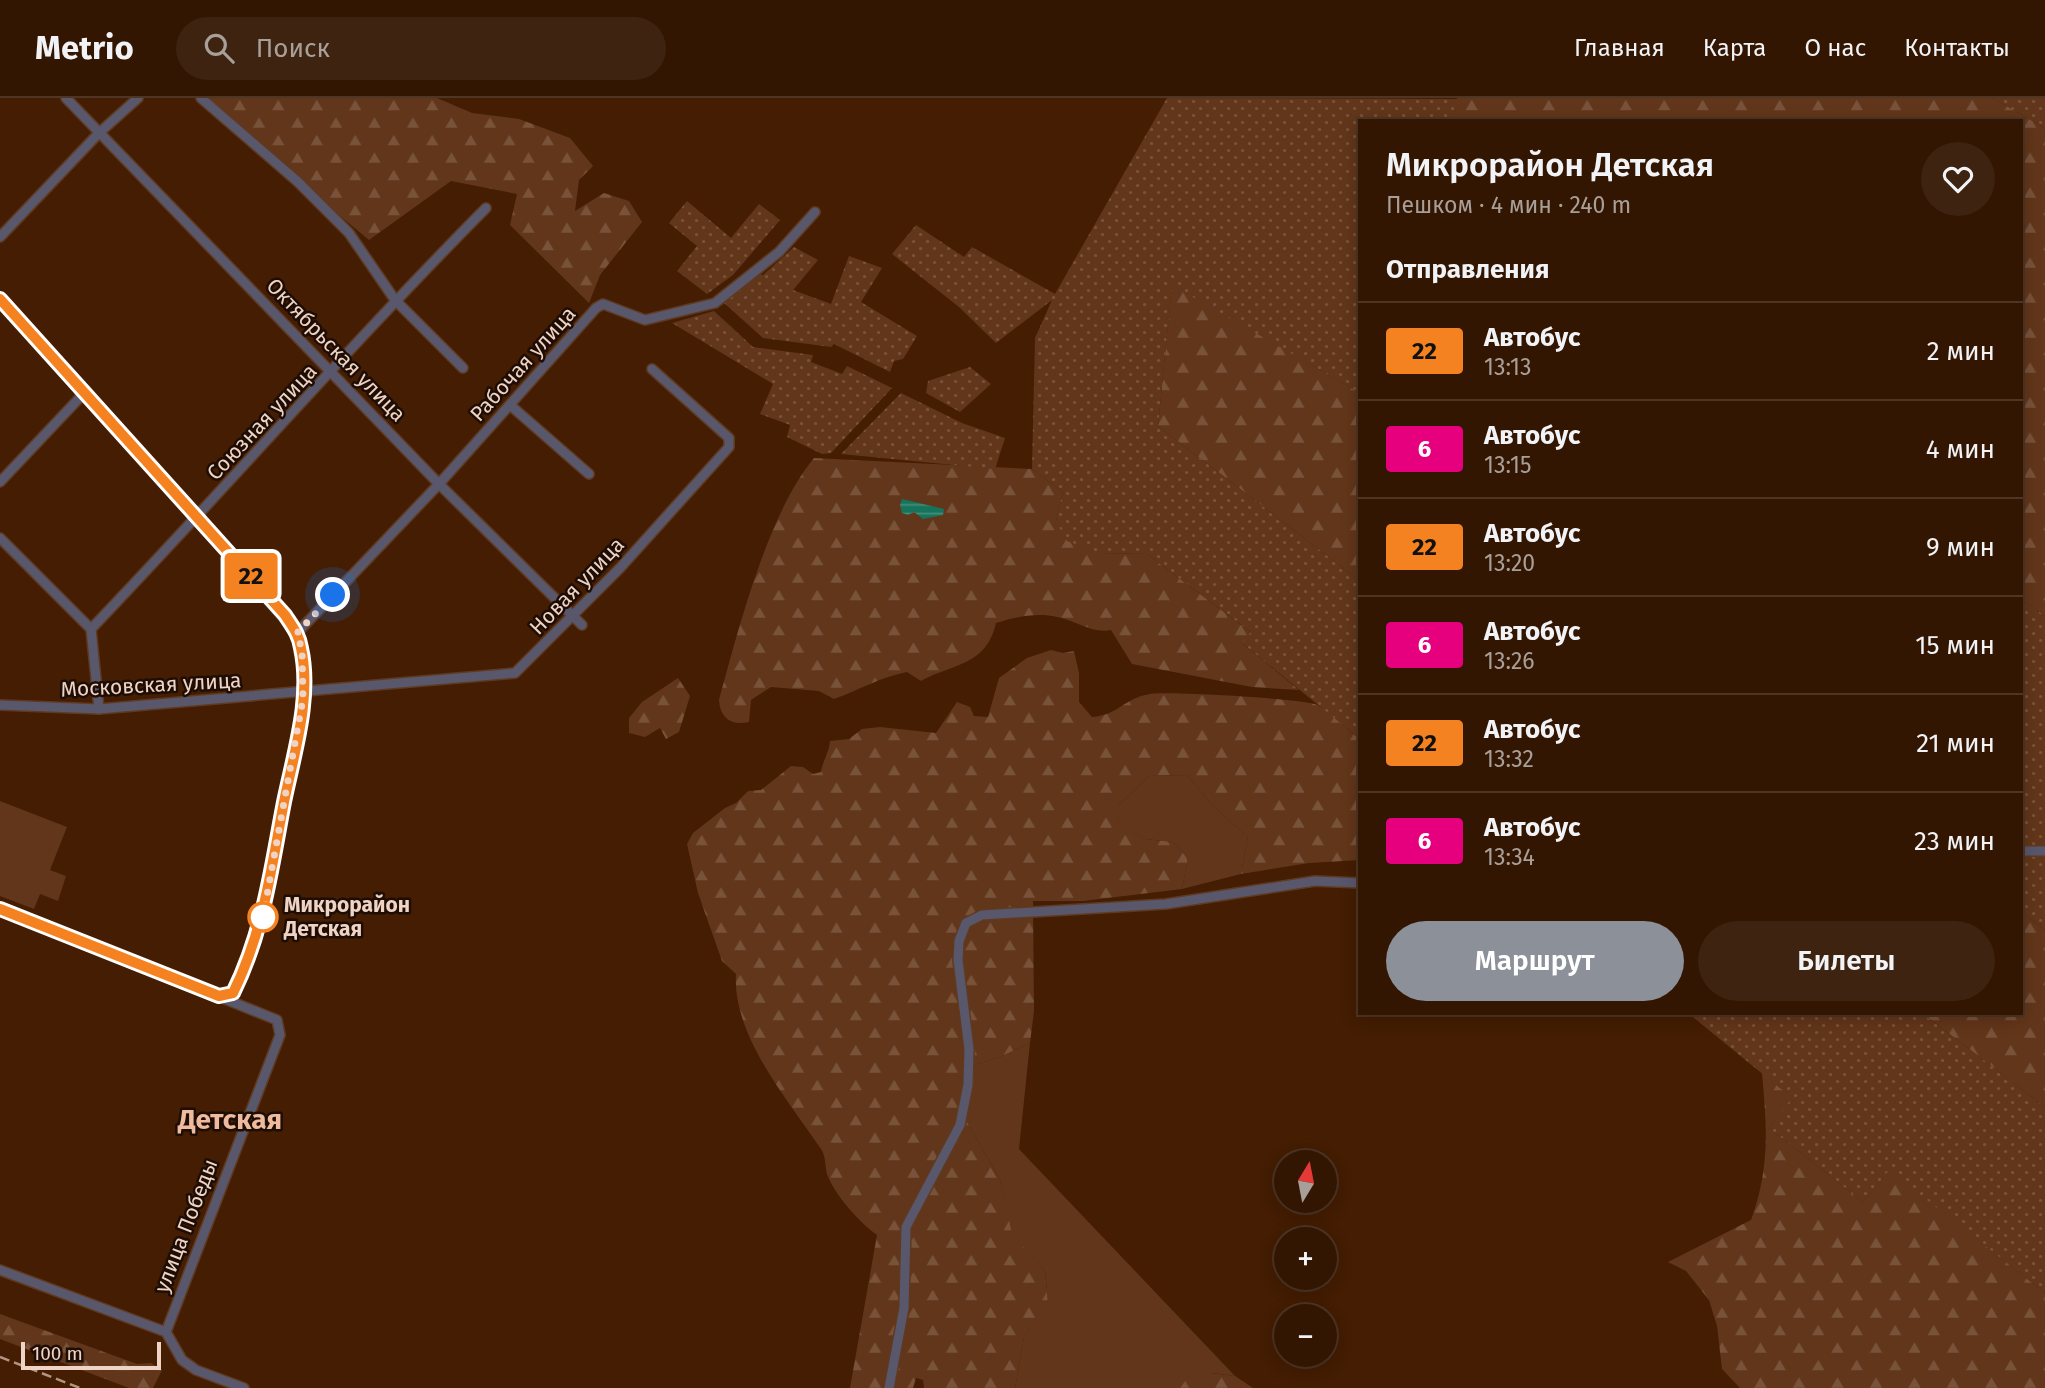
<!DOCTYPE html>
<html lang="ru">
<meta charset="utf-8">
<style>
:root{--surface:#331602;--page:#3e2311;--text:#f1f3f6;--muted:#a99f99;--line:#4e3524;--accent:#8c9099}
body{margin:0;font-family:"Fira Sans",sans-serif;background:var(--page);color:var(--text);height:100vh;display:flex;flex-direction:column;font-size:26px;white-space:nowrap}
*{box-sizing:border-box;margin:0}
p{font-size:23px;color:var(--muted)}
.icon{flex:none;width:38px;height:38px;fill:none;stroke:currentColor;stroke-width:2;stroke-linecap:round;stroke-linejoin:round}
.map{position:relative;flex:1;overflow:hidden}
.sheet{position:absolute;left:1358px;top:21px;width:665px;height:896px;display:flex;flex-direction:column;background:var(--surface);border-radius:0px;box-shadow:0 4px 18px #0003,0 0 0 2px var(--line)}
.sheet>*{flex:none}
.badge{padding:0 14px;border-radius:5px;font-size:24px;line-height:46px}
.needle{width:46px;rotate:10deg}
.controls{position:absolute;left:1274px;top:1052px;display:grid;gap:14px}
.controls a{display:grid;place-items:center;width:63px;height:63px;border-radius:50%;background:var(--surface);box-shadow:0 4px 18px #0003,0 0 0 2px var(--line);font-size:35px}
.scale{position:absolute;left:21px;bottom:18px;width:140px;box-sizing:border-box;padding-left:7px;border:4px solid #efd4c6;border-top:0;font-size:19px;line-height:24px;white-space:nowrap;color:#efd4c6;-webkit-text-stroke:5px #1e0d04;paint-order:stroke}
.you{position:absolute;width:35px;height:35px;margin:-18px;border:5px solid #fff;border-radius:50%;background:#1a73e8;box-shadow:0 0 0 10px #1a73e833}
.map>.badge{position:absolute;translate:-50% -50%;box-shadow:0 0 0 4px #fff}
h2{padding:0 28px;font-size:26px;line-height:63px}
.round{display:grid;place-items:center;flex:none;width:74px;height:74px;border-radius:37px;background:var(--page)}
.headline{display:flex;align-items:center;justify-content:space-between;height:119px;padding:0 28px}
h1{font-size:33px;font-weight:600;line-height:52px}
.action{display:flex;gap:14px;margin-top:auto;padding:14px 28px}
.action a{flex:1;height:80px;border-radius:42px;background:var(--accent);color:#fff;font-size:28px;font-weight:600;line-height:80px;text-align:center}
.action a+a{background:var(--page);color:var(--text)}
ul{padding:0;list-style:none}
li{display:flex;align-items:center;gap:21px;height:98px;padding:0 28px;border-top:2px solid var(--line)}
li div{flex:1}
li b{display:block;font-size:26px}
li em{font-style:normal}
li .badge{min-width:77px;font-weight:700;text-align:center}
header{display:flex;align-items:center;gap:42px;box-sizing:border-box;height:98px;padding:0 35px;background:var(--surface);border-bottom:2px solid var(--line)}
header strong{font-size:33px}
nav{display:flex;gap:38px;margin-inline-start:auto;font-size:24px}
.search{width:490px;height:63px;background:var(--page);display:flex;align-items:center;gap:18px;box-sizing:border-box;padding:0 24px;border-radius:38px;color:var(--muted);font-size:26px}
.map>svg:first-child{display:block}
.grass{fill:#62361a}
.forest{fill:url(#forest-firs)}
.garden{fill:url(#garden-dots)}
.water{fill:url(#water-rules)}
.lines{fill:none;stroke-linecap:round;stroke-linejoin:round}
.minor-casing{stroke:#5f3a21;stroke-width:12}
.tertiary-casing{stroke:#5f3a21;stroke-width:14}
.minor{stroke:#59576b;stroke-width:9}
.tertiary{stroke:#59576b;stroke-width:10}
.rail{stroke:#b49482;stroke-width:2.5;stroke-dasharray:10 5;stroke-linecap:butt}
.line-casing{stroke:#fff;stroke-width:16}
.line{stroke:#f58220;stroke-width:10}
.walk{stroke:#efd4c6;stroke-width:7;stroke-dasharray:0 12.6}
.stop-dot{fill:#fff;stroke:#f58220;stroke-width:3.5}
.labels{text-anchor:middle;stroke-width:5;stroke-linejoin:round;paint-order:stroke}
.street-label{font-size:21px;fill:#efd4c6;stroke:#1e0d04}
.stop-label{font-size:21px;font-weight:bold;fill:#efd4c6;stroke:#1e0d04;text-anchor:start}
.district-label{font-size:28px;font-weight:bold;fill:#eebb9e;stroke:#1e0d04}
</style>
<header>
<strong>Metrio</strong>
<div class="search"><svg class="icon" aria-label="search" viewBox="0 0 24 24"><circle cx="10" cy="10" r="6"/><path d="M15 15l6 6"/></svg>Поиск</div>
<nav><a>Главная</a><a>Карта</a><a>О нас</a><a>Контакты</a></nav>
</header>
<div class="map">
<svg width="2045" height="1290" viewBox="0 0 2045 1290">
<defs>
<pattern id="forest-firs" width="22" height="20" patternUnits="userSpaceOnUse" patternTransform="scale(1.75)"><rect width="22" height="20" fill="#62361a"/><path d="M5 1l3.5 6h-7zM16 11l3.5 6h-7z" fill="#79523a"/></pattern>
<pattern id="garden-dots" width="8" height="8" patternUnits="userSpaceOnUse" patternTransform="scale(1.75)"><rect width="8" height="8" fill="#62361a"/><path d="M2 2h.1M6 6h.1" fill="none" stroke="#79523a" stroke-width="1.8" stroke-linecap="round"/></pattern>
<pattern id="water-rules" width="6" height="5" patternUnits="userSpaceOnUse" patternTransform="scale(1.75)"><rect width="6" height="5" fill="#16745c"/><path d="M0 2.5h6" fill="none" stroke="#448d79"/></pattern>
</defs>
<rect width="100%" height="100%" fill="#441d02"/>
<g class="grass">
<polygon points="1187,677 1214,709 1248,739 1241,776 1182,791 1188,760 1173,744 1145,741 1119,730 1117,709 1149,678"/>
<polygon points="0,703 67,729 50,772 66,778 58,803 40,796 34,811 0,798"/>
<path d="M1030,945L1019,1051L1235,1278C1213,1275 1195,1270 1180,1290H1015L1024,1239L1048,1203L1045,1173L1011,1136L1000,1082L962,1015L968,969L1000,959Z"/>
</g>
<g class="forest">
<polygon points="199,0 437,0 472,15 519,21 570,40 593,68 579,82 575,113 604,95 629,103 642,124 600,177 589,205 510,127 517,96 451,83 369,142"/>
<polygon points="1457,0 1993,0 2045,30 2045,518 2021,500 2021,23 1454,23"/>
<polygon points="1172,186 1360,295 1360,483 1158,328"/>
<path d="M814,360L1032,371L1063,394L1056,423L1100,455L1147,456L1252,535L1243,546L1299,592L1252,589L1132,566L1111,532C1092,536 1075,522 1057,519C1037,514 1015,519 996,525C986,568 954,565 921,583L907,574C881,579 859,592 834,601L819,593L771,589L751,602L749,624C731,628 720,620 719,602C738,532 768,415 814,360Z"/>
<path d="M1051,552L1063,555L1074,553L1079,575V604L1092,619C1119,617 1124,600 1150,596C1167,593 1306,601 1317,607C1332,615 1346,631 1360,641V762L1309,765L1241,776L1248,739L1214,709L1187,677L1149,678L1118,708L1119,729L1145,741L1173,744L1188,760L1182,791L1083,803H1033L1034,913L1030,945L1000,959L968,969L962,1015L1000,1082L1012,1136L1045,1173L1048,1204L1024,1239L1015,1290H924L923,1282L916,1280L913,1290H850L877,1137C860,1125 834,1096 827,1076C825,1068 826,1058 821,1051C788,1002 732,937 736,876L722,863L698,795L687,746L693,735L725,710L736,705L748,693L761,692L791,668L803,669L813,676L821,674C823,662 829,655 830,643L849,641L862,631L880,629L936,635L957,604L970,609L974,618L988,619L999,580L1027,560Z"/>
<polygon points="678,580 690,598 679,634 666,641 660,630 645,639 629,635 629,620 642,604"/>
<polygon points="2021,813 2045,832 2045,1009 1922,915 2021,915"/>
<path d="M1762,975L1793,1000L1769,1030L1863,1104L1889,1071L2045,1195V1290H1740L1722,1271L1717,1228L1709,1202L1686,1173L1668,1164L1751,1122C1770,1070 1767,1030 1762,975Z"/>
<polygon points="0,1216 137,1266 151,1265 162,1272 153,1290 129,1290 0,1241"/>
<polygon points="1201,1274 1235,1278 1253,1290 1180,1290 1186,1282"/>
</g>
<g class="garden">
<polygon points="1167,0 1458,1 1454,23 1360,23 1360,295 1172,187 1158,328 1360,483 1360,641 1242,545 1251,534 1147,456 1100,455 1067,443 1056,423 1063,394 1032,371 1035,240 1052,202 996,245 959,209 892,156 916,127 964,159 972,149 1055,196"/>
<polygon points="1993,0 2045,0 2045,30"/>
<polygon points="687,103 731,140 759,106 780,122 733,177 707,196 677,173 697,148 669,125"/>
<polygon points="794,149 818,162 793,192 831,206 849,158 882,170 861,204 917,238 903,261 894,263 890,274 834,246 831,249 763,240 724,205 759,176 763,177"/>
<polygon points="714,213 753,249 813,257 811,264 842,276 847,268 892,290 831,355 822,356 787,339 790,327 760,316 773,286 672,225"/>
<polygon points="970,269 991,286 960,314 926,295 928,283"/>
<polygon points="901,295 962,325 1005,340 995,371 841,356"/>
<polygon points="2021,500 2045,518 2045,832 2021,813"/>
<polygon points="1688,915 1922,915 2045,1009 2045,1195 1889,1072 1863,1104 1769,1030 1792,1000"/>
</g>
<polygon class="water" points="902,401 944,411 943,417 923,421 914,414 908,417 902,415 900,407"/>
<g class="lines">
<g class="minor-casing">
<g id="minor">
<polyline points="66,0 439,386 582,527"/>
<polyline points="201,0 298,84 349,135 395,202 463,270"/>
<polyline points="0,139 99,35 138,0"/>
<polyline points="0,201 86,293 297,535 302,552 303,601 262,821 253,853 233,895 219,898"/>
<polyline points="510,307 589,376"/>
<polyline points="0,384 86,293"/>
<polyline points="0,440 91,531 99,611"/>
<path d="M91,531C224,392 351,246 486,110"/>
<polyline points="297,535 439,386 596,210 603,206 645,222 715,205 779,154 815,114"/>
<polyline points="0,607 99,611 515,575 620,470 729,349 729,340 652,271"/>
<polyline points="2021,753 2045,753"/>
<polyline points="0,1172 166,1234 182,1262 196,1272 244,1290"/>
<polyline points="166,1234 280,937 277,922 220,899"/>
<polyline points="889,1290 904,1210 906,1129 960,1027 968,987 969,951 958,862 959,843 966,825 982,817 1166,806 1315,783 1360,785"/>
</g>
</g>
<g class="tertiary-casing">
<polyline id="tertiary" points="0,811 219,898"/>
</g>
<use href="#minor" class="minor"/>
<use href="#tertiary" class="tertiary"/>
<polyline class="rail" points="0,1259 80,1290"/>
</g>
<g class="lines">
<g class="line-casing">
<path id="line" d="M0,201L285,517C292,528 299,536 301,550C312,600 294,655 284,704C271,771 264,832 233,895L219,898L0,811"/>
</g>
<use href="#line" class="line"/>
<polyline class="walk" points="263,819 303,601 302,552 297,535 333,497"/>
</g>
<circle class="stop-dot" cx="263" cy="819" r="14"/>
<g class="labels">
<g class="street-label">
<text transform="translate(336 252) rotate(46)" y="7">Октябрьская улица</text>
<text transform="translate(523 266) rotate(-48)" y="7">Рабочая улица</text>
<text transform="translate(262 324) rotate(-47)" y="7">Союзная улица</text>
<text transform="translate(577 488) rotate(-46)" y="7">Новая улица</text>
<text transform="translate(151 587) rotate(-3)" y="7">Московская улица</text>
<text transform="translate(186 1128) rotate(-69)" y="7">улица Победы</text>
</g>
<g class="stop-label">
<text x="284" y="814">Микрорайон<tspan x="284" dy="24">Детская</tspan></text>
</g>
<g class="district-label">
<text x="230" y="1031">Детская</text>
</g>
</g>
</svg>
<div class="controls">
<a><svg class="needle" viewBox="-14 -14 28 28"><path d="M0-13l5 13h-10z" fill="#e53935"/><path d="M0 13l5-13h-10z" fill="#a99f99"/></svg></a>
<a>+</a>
<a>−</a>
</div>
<div class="scale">100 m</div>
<div class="you" style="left:333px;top:497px"></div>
<b class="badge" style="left:251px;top:478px;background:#f58220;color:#111">22</b>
<section class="sheet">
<div class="headline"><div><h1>Микрорайон Детская</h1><p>Пешком · 4 мин · 240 m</p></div><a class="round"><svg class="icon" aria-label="heart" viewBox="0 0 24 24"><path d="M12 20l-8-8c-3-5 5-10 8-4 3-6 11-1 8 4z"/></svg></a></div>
<h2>Отправления</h2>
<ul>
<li><span class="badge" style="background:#f58220;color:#111">22</span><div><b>Автобус</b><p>13:13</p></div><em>2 мин</em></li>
<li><span class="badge" style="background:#e6007e;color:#fff">6</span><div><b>Автобус</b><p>13:15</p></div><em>4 мин</em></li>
<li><span class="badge" style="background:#f58220;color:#111">22</span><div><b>Автобус</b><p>13:20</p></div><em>9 мин</em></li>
<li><span class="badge" style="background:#e6007e;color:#fff">6</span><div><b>Автобус</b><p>13:26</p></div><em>15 мин</em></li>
<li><span class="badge" style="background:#f58220;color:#111">22</span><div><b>Автобус</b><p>13:32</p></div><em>21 мин</em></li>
<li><span class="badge" style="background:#e6007e;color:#fff">6</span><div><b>Автобус</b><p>13:34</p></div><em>23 мин</em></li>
</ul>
<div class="action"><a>Маршрут</a><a>Билеты</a></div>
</section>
</div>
